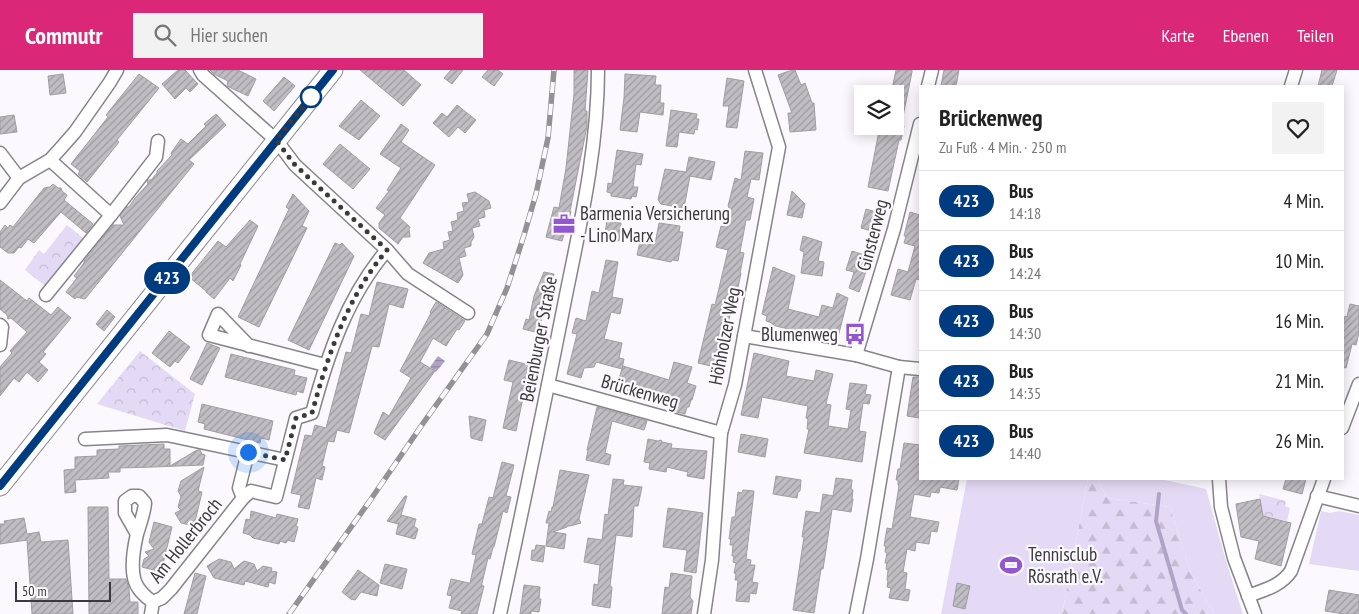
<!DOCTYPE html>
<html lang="de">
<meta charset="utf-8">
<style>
:root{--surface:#fff;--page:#f2f2f2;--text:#222;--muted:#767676;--line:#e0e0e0;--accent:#db2777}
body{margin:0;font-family:"PT Sans Narrow",sans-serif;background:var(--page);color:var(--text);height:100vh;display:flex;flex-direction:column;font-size:19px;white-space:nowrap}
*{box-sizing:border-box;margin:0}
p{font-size:16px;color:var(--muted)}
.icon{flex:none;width:28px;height:28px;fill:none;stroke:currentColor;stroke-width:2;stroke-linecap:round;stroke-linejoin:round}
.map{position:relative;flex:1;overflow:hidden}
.drawer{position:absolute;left:919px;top:15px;width:425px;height:395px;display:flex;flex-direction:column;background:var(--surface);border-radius:0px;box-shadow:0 2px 12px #0003}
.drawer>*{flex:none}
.badge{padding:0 10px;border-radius:16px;font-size:18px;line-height:32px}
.controls{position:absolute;left:854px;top:15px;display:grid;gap:10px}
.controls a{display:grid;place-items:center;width:50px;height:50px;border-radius:0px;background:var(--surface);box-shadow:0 2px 12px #0003;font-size:25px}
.scale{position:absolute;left:15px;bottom:12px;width:96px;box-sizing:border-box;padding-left:5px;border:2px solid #3a393b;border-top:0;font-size:14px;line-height:18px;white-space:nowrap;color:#3a393b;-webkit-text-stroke:4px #fbf9fe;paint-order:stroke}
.you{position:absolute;width:25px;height:25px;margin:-12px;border:4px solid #fff;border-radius:50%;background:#1a73e8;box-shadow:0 0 0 8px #1a73e833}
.map>.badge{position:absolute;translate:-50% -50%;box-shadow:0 0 0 2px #fff}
.round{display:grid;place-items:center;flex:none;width:52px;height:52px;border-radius:0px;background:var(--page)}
.overview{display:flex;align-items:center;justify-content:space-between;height:85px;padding:0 20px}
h1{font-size:24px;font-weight:800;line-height:38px}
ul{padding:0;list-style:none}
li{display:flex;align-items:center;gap:15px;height:60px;padding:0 20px;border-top:1px solid var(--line)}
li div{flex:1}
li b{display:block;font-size:19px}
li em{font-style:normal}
li .badge{min-width:55px;font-weight:700;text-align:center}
header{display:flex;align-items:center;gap:30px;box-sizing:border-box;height:70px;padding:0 25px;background:var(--accent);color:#fff}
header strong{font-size:24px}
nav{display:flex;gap:28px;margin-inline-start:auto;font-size:18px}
.search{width:350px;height:45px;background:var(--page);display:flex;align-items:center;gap:12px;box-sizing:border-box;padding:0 18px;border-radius:0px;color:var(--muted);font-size:19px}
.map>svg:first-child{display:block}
.grass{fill:#e5daf5}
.forest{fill:url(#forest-firs)}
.park{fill:url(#park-crowns)}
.water{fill:url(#water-rules)}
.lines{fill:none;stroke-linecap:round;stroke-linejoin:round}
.stream{stroke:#b1a3c5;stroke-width:4}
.building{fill:url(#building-hatch);stroke:#a09ea3}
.street-casing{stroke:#868488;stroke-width:15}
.secondary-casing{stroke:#868488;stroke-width:21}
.street{stroke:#fff;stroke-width:12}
.secondary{stroke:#fff;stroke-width:19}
.rail-casing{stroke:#949295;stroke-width:5.5}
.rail{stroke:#fbf9fe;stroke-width:4;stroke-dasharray:11;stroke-linecap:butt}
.line-casing{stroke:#fff;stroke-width:11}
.line{stroke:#003b80;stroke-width:8}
.walk{stroke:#3a393b;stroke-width:5;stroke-dasharray:0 9}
.stop-dot{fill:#fff;stroke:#003b80;stroke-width:2.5}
.labels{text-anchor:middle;stroke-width:4.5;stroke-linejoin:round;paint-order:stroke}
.poi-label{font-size:19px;fill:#3a393b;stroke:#fbf9fe;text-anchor:start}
.street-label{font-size:19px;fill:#3a393b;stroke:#fbf9fe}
</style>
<header>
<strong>Commutr</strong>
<div class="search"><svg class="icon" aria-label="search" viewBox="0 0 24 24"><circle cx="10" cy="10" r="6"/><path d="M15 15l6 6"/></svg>Hier suchen</div>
<nav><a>Karte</a><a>Ebenen</a><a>Teilen</a></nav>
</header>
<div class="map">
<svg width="1359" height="544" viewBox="0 0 1359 544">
<defs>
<pattern id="forest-firs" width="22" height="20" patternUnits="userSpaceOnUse" patternTransform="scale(1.25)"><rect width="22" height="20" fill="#e5daf5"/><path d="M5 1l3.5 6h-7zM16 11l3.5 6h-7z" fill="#c5bcd3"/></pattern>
<pattern id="park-crowns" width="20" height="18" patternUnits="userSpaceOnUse" patternTransform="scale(1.25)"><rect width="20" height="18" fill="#e5daf5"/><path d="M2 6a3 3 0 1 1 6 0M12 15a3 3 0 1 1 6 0" fill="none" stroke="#c5bcd3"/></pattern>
<pattern id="water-rules" width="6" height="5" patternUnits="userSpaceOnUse" patternTransform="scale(1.25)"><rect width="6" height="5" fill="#b1a3c5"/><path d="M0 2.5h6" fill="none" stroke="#9186a1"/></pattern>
<pattern id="building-hatch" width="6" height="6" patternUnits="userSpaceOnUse" patternTransform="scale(1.25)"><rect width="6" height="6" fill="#c0bec3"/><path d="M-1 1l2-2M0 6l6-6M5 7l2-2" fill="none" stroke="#9d9ba0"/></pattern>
</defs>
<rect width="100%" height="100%" fill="#fbf9fe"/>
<g class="grass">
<polygon points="967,409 1088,409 1062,544 941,544"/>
<polygon points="1098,409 1160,409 1206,419 1226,491 1243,544 1214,544 1191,503 1170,437 1107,428"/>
<polygon points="1321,441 1330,443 1339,441 1359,445 1359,501 1309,494"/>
</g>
<polygon class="forest" points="1088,409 1098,409 1107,428 1170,437 1191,503 1214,544 1062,544"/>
<g class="park">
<polygon points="67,155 84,169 45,216 25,200 39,180 44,184"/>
<polygon points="140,281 195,324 185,361 97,334"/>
<polygon points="1259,424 1286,431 1285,436 1290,438 1287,451 1263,446"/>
</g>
<polygon class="water" points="438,286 445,291 436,302 430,297"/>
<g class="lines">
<polyline class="stream" points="1159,424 1156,451 1182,540 1186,544"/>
</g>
<g class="building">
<polygon points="178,0 185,0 198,14 190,22 186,18 175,29 162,14"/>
<polygon points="210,0 238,0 256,9 248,26 227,16 228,11 214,4"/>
<polygon points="360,0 404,0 421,15 403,36"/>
<polygon points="451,0 463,0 452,14 444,8"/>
<polygon points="488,0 498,0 503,4 494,16 482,7"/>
<polygon points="574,0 588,0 585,41 587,41 587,56 570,141 571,142 562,171 546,167 554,137 559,138 566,98 574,24"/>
<polygon points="792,0 795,0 801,15 805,13 812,33 814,33 816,60 790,62 788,43 792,43 778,5"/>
<polygon points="896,0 912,0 912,2 901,56 904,56 901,70 899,70 888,121 868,117 880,56 895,56 895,24 891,24"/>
<polygon points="944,0 959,0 956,16 941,16"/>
<polygon points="1322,0 1337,0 1332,16 1318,16"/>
<polygon points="63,4 66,23 50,25 48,6"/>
<polygon points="139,4 159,18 117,70 119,72 87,112 78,104 80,101 71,94 108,47 106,45"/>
<polygon points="625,4 656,6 655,15 661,15 660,33 664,33 663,45 640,42 637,62 620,60 624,28"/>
<polygon points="284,7 295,16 274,41 263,31"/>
<polygon points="727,8 744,11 737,58 726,57 729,36 723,36"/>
<polygon points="361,30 380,46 359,70 339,56"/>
<polygon points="457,35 476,50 465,63 458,57 449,67 433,53 442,43 447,47"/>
<polygon points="671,40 697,44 696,49 699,49 697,60 695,59 694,64 679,62 677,77 666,76"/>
<polygon points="216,44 226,55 189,90 194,94 85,229 76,227 75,229 66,222 77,208 74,206 84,193 84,191 113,155 124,155 120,146 127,137 129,137 135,128 148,114 147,111 148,110 151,110 157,103 157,101 172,85 171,83 181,69 188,74 206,56 204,54"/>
<polygon points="14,45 17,62 0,64 0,47"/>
<polygon points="401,54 409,60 401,72 435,95 400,148 410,157 409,159 410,167 403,167 398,174 379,158 379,153 385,145 376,138 389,121 387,120 401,98 380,84"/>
<polygon points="340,74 370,99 353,119 323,94"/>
<polygon points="617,80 643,84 641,95 636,94 633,117 638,117 636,127 632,126 631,129 611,126 611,123 607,122 608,113 612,114"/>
<polygon points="745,81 763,83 759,110 751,109 747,127 754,129 750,150 746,150 740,182 744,183 740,203 741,203 736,227 733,233 725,267 721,266 715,297 698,293 712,234 715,235 728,180 716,177 717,172 721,156 724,157 729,136 728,136 735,108 741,110"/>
<polygon points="689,87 715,92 711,110 690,106 684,138 661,134 658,130 665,99 686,102"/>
<polygon points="53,114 58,118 61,118 62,121 67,125 64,130 93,154 86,163 61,142 34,173 28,169 21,178 19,177 14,183 8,183 0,177 0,162 5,155 8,158 10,155 13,157 44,118 50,117"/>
<polygon points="792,121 805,134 802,148 787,145"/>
<polygon points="475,122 489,131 491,138 484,140 485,147 478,149 480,156 472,158 474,167 471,172 471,176 464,178 466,186 459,188 463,205 458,213 423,193 429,183 444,179 443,172 450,170 448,162 453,161 451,152 458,150 457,143 464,141 462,133 469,132 467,124"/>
<polygon points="293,124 309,141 302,156 307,158 259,257 238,247 289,139 286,137"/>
<polygon points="866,139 883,144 878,163 861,158"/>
<polygon points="910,142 920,145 920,210 916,209 910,230 891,225 898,199 908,202 915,176 904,173 906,166 904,166"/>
<polygon points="250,150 258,156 240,194 241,195 233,211 230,208 214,229 206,222 206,221 189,207 218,171 226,177"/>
<polygon points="607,151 621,153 619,171 604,168"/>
<polygon points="659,153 680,156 679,162 683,162 678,191 672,190 671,192 637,185 640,172 653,175 653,174 655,174"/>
<polygon points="803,166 822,172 818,191 824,192 822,206 801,203 804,182 800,180"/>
<polygon points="335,173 340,175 342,173 354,186 309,280 288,270"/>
<polygon points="852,181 871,187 859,222 849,218 854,202 846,200"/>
<polygon points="606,190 618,192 612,227 623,229 620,244 611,242 604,269 622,273 619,288 624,289 622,299 623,296 669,310 674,292 692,297 687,313 696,316 692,330 691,330 689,337 687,337 685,344 669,340 670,336 616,318 622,299 596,292 594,297 584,298 581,308 567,304 577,264 572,263 576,248 586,251 592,221 599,223"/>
<polygon points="773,197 795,206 788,239 819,247 822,235 833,238 837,223 848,228 838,267 812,261 812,264 800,262 772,255 772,253 766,251 767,246 762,244"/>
<polygon points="544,202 554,204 548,231 545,230 539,263 523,259 526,249 529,250 534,226"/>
<polygon points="0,210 27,231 29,228 51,245 58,237 71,248 43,282 46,284 39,292 48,300 38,312 27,302 19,312 14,308 0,326 0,297 12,283 10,281 27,262 11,248 8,249 7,245 0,239"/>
<polygon points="377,212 408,219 403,238 389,234 379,277 372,276 349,363 337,360 334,372 328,371 322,396 325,397 322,410 316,408 309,439 298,437 301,425 291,423 305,365 312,366 315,355 326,358 346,282 351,283 361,244 369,246"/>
<polygon points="436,232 465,251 459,260 457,259 446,276 433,268 420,292 435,301 385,370 374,363 383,342 389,346 411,308 400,301 431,243 430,242"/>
<polygon points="1350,234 1359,236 1359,263 1356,275 1352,274 1346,298 1342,297 1342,257 1345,246 1347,247"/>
<polygon points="107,240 115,247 104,261 96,254"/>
<polygon points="169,261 190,277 178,293 175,291 170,297 152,283"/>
<polygon points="207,273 220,278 202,315 190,309"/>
<polygon points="754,283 789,291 786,306 814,311 816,300 833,304 826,334 831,335 828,356 848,359 851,340 846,339 850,313 867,315 865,324 871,325 869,334 863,333 859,361 866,362 862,392 804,383 809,359 807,359 808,349 806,348 808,336 762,327 758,348 741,345"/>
<polygon points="231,284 295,300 294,305 307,308 303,323 297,321 296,325 225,307"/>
<polygon points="509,290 530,295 516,361 503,358 513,312 504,310"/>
<polygon points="913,307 920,307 920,348 907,346"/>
<polygon points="202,334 273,351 269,370 261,368 260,373 204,359 205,354 198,352"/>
<polygon points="597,337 647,351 644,360 612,351 605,383 611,385 609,395 586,390 588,381 587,380"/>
<polygon points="469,346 486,350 482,371 471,368"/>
<polygon points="741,364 768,369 765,387 738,382"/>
<polygon points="648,369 658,371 661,370 662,372 672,374 671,378 707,381 704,409 687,406 688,402 667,397 666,402 649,399 650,393 644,392"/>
<polygon points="904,373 920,375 920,409 959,409 957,420 940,417 939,423 931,422 930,427 914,424 910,447 939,452 937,462 931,461 929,474 916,472 915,481 907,479 903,502 907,503 905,519 910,520 908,531 889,528 891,518 887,517 888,511 887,510 888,500 886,499 887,493 885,493 887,483 885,482 886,476 884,476 887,458 892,459 899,416 898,415 898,410 896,410 898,399 900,399"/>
<polygon points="164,374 164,379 170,379 170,396 197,380 200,380 202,384 205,385 203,395 153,397 120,398 120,402 108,402 109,408 75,410 76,422 65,423 64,400 75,399 75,387 97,386 97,380 119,379 119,376"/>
<polygon points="502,392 514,395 506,426 511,427 507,443 503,441 494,477 493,477 490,489 488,488 482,513 482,516 484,516 477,544 461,544 462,541 449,538 452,526 447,525 451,509 469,513 470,513 476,485 472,484 479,454 482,454 489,427 493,428"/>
<polygon points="204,397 198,421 202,422 194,456 181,453 175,443 181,440 178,437 181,426 178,421 181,411"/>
<polygon points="560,400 589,405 579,449 581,453 570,456 567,456 567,457 553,462 566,464 564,479 546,476 549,453 546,453 549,441 551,442 552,437 553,437"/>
<polygon points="776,406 801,410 800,421 798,422 797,428 773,424"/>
<polygon points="836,408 852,410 851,419 853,420 852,429 853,429 851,442 832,439 826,480 823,499 821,499 814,543 793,540 804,467 802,467 806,441 820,443 823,424 833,426"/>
<polygon points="613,409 624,410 623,415 642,417 638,436 634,436 632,467 616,465 610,516 612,517 610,538 592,535 594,514 598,515 600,495 584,492 588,468 602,470 605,444 608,445"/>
<polygon points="1286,409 1306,409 1302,424 1283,419"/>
<polygon points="743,420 754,421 746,489 751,490 750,495 755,495 752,512 758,513 756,524 750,523 749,532 736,531 738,510 735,510 736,504 734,503 736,493 733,492 734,486 732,486 733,475 730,475 731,469 729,469 732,447 735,447 738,422 742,423"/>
<polygon points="405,426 407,426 401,445 416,449 414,456 418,459 415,469 396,464 399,452 398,454 387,451"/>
<polygon points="1260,429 1263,446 1291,453 1281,496 1255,489 1259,471 1241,467 1236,434"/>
<polygon points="88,437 108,437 109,509 126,509 129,519 130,532 138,532 138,544 89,544"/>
<polygon points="668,438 703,443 696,503 684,501 687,480 663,477"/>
<polygon points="251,441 276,448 277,444 298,449 296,456 298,457 294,472 288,470 286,473 280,471 279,474 253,468 250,465 243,463 246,449 250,450"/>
<polygon points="24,448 27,464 39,462 41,472 68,470 73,544 32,544 27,470 0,474 0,454 5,454 4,451"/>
<polygon points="154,452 172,457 161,502 142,497 144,489 149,486 145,482 154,479 149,472"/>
<polygon points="536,475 545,476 543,492 531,490 532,480 535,480"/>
<polygon points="219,489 231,492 234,499 244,491 254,494 257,501 263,496 272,498 271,501 277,502 275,514 269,512 268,517 245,511 244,515 214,508 207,496"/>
<polygon points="385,494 407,499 402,519 380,513"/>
<polygon points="358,500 379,515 377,526 361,522 355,530 352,529 352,530 342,522"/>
<polygon points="195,503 206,506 197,544 184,544"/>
<polygon points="671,503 692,506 690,527 693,531 691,544 662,544 665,517 669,518"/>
<polygon points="957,513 970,516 965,539 953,536"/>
<polygon points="524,515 540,517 539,529 541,529 539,542 531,541 531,544 520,544"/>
<polygon points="1329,520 1359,525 1359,544 1344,544 1325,541"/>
</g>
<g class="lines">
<g class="street-casing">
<g id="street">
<polyline points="200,0 203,5 276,70 295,95 387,180 408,204 468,243"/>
<polyline points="928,16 932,0"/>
<polyline points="1291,16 1296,0"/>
<polyline points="0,83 19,108"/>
<polyline points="0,133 19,108 50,90 60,79 75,62 110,12 117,0"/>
<polyline points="111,145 156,87 158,71"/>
<polyline points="46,225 111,145 50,90"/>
<polyline points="0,255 2,257 0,275"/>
<polyline points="744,266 856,285 899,297 920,299"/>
<polyline points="249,276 218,244 209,265 325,295"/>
<polyline points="856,285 894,159 920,54"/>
<polyline points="548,315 721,363"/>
<polyline points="1342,358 1359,314"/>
<polyline points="85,369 167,365 285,390"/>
<polyline points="1219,409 1221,437 1234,488 1255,544"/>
<polyline points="1317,426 1359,436"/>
<polyline points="243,428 239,418 248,382"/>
<path d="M137,464L125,443V431L132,426H139L145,433C144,444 140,454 137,464C134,477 131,495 134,508C136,518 145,527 153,532"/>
<path d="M1248,526C1264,520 1281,516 1291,501L1324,409"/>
<path d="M151,544L153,532L162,528L171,519L243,428L251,421L276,427L296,348L312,343C328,284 347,227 387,180"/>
<path d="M500,544C523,438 545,331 566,225C581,151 598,76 598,0"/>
<polyline points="704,544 712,490 721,363 735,315 779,77 755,0"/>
<polyline points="856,544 867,489 899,297"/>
</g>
</g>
<g class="secondary-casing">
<polyline id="secondary" points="0,416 333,0"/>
</g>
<use href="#street" class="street"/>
<use href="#secondary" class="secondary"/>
<g class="rail-casing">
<polyline id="rail" points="289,544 369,432 424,352 487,264 507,218 524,165 536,124 548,68 554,0"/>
</g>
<use href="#rail" class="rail"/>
</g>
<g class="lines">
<g class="line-casing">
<polyline id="line" points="0,416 333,0"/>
</g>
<use href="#line" class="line"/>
<path class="walk" d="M248,382L285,390L296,348L312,343C328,285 347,227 387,180L295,95L276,70L311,27"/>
</g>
<defs>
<g id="office-bare" transform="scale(1.725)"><path d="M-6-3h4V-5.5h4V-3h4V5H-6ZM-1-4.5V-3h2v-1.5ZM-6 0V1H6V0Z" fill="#9257ce" stroke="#fbf9fe" stroke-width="2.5" paint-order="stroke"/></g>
<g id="bus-bare" transform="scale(1.725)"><path d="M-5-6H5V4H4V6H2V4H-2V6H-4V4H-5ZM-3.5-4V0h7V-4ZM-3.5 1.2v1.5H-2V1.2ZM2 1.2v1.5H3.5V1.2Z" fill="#9257ce" stroke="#fbf9fe" stroke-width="2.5" paint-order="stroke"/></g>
<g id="stadium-bare" transform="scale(1.725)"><path d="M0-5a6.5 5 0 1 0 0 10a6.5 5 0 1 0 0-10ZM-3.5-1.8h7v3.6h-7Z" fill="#9257ce" stroke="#fbf9fe" stroke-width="2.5" paint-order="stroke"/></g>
</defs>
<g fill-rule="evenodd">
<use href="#office-bare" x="564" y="154"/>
<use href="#bus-bare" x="855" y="264"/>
<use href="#stadium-bare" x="1011" y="495"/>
</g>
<circle class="stop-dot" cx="311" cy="27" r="10"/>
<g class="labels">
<g class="poi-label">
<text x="580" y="150">Barmenia Versicherung<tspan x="580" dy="22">- Lino Marx</tspan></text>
<text x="838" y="271" text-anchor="end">Blumenweg</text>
<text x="1028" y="491">Tennisclub<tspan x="1028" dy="22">Rösrath e.V.</tspan></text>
</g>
<g class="street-label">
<text transform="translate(872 165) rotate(-75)" y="7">Ginsterweg</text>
<text transform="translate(724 266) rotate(-79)" y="7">Höhholzer Weg</text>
<text transform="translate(538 269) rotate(-79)" y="7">Beienburger Straße</text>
<text transform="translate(640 321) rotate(16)" y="7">Brückenweg</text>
<text transform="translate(185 470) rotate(-51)" y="7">Am Hollerbroch</text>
</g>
</g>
</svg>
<div class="controls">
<a><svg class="icon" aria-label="layers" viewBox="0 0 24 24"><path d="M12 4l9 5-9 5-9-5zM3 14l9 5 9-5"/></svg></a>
</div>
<div class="scale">50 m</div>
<div class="you" style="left:248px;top:382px"></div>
<b class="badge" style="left:167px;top:208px;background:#003b80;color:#fff">423</b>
<section class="drawer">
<div class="overview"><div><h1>Brückenweg</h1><p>Zu Fuß · 4 Min. · 250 m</p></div><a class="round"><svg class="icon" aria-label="heart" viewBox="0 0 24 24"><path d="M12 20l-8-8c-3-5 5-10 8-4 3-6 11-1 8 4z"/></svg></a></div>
<ul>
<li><span class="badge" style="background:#003b80;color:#fff">423</span><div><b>Bus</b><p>14:18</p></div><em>4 Min.</em></li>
<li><span class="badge" style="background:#003b80;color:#fff">423</span><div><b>Bus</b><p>14:24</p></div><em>10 Min.</em></li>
<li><span class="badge" style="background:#003b80;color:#fff">423</span><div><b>Bus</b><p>14:30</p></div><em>16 Min.</em></li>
<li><span class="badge" style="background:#003b80;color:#fff">423</span><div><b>Bus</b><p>14:35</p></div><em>21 Min.</em></li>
<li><span class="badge" style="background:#003b80;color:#fff">423</span><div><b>Bus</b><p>14:40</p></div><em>26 Min.</em></li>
</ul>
</section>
</div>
